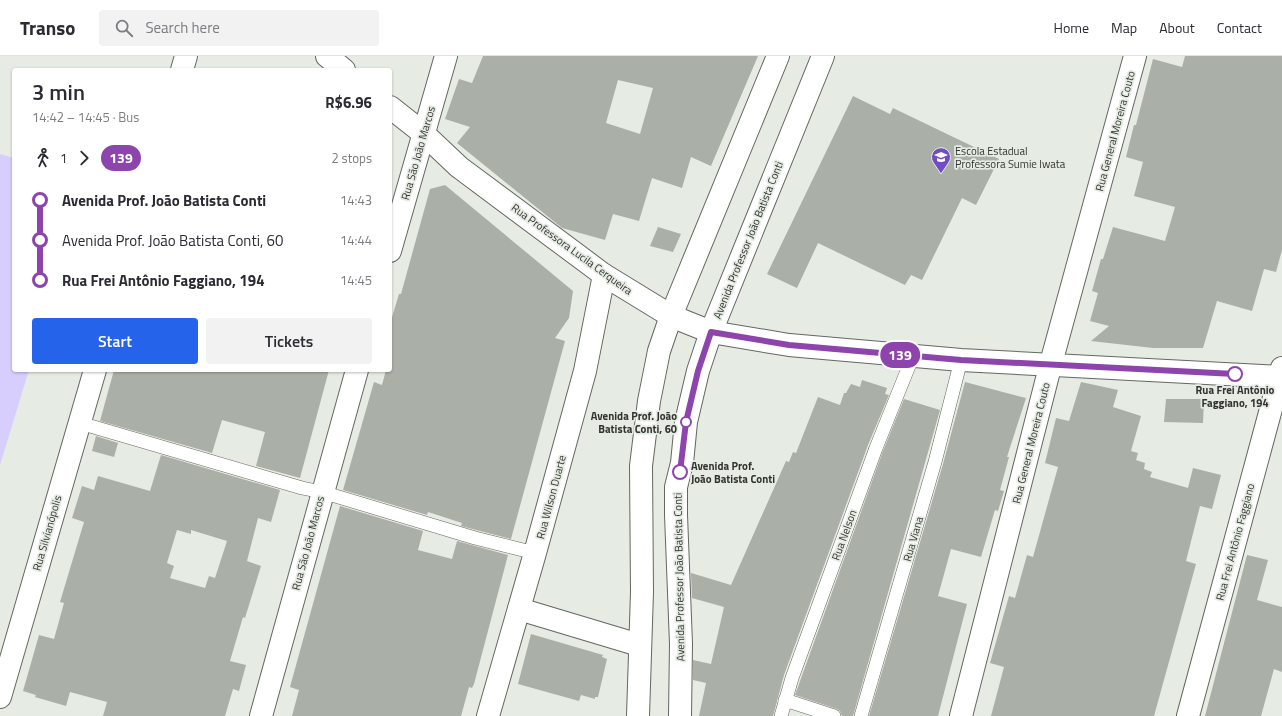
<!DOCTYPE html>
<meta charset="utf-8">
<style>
:root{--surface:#fff;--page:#f2f2f3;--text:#2b2b33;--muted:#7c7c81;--line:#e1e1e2;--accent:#2563eb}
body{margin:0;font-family:"Titillium Web",sans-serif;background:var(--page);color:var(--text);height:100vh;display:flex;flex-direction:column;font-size:15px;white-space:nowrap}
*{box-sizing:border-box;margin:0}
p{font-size:13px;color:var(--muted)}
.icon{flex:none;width:22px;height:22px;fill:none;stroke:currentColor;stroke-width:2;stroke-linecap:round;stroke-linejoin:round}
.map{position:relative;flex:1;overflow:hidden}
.drawer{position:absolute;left:12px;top:12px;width:380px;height:304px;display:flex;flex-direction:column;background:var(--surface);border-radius:4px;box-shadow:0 1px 3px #0004}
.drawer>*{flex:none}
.badge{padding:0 8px;border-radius:13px;font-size:14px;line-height:26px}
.map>.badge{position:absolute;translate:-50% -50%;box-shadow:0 0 0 2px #fff}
.legs{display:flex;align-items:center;gap:6px;height:44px;padding:0 20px;font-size:13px}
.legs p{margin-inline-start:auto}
.headline{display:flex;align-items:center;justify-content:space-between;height:68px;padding:0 20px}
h1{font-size:22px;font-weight:600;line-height:30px}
.button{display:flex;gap:8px;margin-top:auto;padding:8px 20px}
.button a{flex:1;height:46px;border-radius:4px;background:var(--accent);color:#fff;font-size:16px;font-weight:600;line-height:46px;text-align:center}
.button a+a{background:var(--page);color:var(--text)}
ul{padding:0 20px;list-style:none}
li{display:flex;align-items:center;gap:14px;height:40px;font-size:15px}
li i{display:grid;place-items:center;width:6px;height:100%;margin:0 5px;background:currentColor}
li i::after{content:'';width:10px;height:10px;margin:-5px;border:3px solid;border-radius:50%;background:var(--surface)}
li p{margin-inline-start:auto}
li:first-child i{background:linear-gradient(#0000 50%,currentColor 0)}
li:last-child i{background:linear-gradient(currentColor 50%,#0000 0)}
header{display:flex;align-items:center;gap:24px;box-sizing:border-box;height:56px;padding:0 20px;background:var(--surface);border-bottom:1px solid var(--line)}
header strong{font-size:19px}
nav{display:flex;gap:22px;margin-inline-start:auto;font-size:14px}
.search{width:280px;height:36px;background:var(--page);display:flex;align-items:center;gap:10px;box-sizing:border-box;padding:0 14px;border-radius:4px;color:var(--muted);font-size:15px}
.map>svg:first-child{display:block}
.park{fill:#d7cefe}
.building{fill:#aab0a7;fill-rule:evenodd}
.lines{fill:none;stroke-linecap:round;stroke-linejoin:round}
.service-casing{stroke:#636861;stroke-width:14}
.minor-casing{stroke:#636861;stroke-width:24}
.tertiary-casing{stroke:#636861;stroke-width:24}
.secondary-casing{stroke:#636861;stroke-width:24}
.service{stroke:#fff;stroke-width:13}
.minor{stroke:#fff;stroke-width:22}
.tertiary{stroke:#fff;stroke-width:22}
.secondary{stroke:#fff;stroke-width:22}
.line-1-casing{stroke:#fff;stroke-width:9}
.line-1{stroke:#8e44ad;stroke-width:6}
.stop-1-dot{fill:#fff;stroke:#8e44ad;stroke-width:2}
.labels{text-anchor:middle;stroke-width:3.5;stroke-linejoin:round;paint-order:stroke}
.street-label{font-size:11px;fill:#313330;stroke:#e6ece3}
.poi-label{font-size:11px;fill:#313330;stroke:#e6ece3;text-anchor:start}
.stop-label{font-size:11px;font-weight:bold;fill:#313330;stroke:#e6ece3}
</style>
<header>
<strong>Transo</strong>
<div class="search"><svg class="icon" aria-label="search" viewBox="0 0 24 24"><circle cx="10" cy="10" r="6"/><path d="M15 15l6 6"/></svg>Search here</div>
<nav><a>Home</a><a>Map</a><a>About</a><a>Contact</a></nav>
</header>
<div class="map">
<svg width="1282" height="660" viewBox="0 0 1282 660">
<rect width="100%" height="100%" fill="#e6ece3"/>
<polygon class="park" points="0,98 14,102 14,314 29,314 0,409"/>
<g class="building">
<path d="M483,0H758L711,110L691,101L682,132L652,122L639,165L613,158L605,184L562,172L457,87L470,71L445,63L459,23L472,27ZM618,24L653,32L640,78L606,67Z"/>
<polygon points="1185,0 1282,0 1282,194 1276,216 1264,213 1252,255 1217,245 1203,292 1153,292 1091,285 1109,270 1090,265 1098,237 1092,235 1101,203 1103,203 1113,171 1165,185 1175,151 1134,140 1143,106 1126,101 1134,69 1136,69 1153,3 1182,11"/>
<polygon points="853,40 890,58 893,52 999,103 976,149 962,142 922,224 911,219 905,229 818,187 797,232 767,218"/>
<polygon points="445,129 573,235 569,262 555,282 565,285 511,483 461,470 462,467 428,456 427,459 343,434 374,326 382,329 386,314 390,314 390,268 399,238 401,238 430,133"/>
<polygon points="658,171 681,178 673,196 650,190"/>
<polygon points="114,314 329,314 300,422 256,410 265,376 222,364 212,397 100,365"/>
<polygon points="862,324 887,332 885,338 889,339 868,389 784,619 773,660 699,660 706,627 693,624 693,604 711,608 724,551 692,542 691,517 731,529 786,405 789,406 793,396 796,397 818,341 840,349 844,337 846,337 851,328 860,331"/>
<polygon points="965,326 1026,342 1007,401 1009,401 1000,434 1004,435 998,455 995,454 981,501 951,493 938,540 967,548 938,660 869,660 943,408"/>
<polygon points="1081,326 1118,334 1113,351 1141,360 1131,395 1138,397 1136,404 1145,407 1144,413 1152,416 1150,421 1188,432 1193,412 1221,419 1212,453 1200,450 1186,505 1196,508 1154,660 991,660 1004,611 990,607 1009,540 1015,542 1027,499 1033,501 1058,411 1045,407 1056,362 1069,365"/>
<polygon points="904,343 940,354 853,660 842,660 840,655 837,653 795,639 883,395"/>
<polygon points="1166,343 1204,343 1203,367 1164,366"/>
<polygon points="96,380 118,387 114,401 92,395"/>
<path d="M161,399L280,434L271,466L258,462L247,505L261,510L245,562L243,561L230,605L246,609L239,635L233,633L225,660H103L107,646L70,636L66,650L35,641L36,639L23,635L39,579L54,583L64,547L60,546L84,466L72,462L82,430L94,434L98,420L150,435ZM177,474L191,478V474L227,485L215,522L209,520L205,532L170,522L174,510L167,507Z"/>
<polygon points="340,450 423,475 418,494 452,503 457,485 508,499 474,628 472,632 469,631 461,660 292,660 299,634 290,631"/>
<polygon points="1247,499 1268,504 1257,544 1282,551 1282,616 1274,613 1261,660 1205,660"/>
<polygon points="531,578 603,599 602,601 607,603 598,641 595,641 595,643 581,639 579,645 518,628"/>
</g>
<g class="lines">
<g class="service-casing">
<g id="service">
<polyline points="80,367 302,432 322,436 475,482 535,497"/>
<polyline points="785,644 834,660"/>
<polyline points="781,660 792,622 876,392 913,300"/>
<polyline points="861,660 935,406 961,304"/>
</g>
</g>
<g class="minor-casing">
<g id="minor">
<polyline points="327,0 344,14"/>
<polyline points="390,51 423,77 459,111 604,219 671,260 711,276 789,289 961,304 1282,321"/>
<polyline points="390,195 446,0"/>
<polyline points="519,553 639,589"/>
<polyline points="261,660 357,314"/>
<polyline points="488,660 535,497 585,315 604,219"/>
<polyline points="961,660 1051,307 1135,0"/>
<polyline points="1188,660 1282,312"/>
</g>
</g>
<g class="tertiary-casing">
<g id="tertiary">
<polyline points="182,14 186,0"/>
<polyline points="0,641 95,314"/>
</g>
</g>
<g class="secondary-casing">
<g id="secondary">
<polyline points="638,660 642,536 641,410 649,345 659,295 671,260 778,0"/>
<polyline points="680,660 681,588 676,459 676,431 682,407 686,366 698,315 711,276 823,0"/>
</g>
</g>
<use href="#service" class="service"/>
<use href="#minor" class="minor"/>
<use href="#tertiary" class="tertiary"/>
<use href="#secondary" class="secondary"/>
</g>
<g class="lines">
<g class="line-1-casing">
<polyline id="line-1" points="680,416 686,366 698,315 711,276 789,289 961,304 1235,318"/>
</g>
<use href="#line-1" class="line-1"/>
</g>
<defs>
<g id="school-pin" transform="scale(1)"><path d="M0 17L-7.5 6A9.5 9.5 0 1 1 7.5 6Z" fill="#724cc5" stroke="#e6ece3"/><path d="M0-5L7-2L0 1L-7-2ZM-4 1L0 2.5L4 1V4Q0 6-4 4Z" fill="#fff"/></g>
</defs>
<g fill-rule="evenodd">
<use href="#school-pin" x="941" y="101"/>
</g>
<g class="stop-1-dot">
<circle cx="1235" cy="318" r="7"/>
<circle cx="686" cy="366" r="5"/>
<circle cx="680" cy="416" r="7"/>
</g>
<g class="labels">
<g class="street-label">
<text transform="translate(1115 75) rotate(-75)" y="4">Rua General Moreira Couto</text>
<text transform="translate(418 97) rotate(-74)" y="4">Rua São João Marcos</text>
<text transform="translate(748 184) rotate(-68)" y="4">Avenida Professor João Batista Conti</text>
<text transform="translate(572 193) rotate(36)" y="4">Rua Professora Lucila Cerqueira</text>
<text transform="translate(1031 387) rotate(-76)" y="4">Rua General Moreira Couto</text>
<text transform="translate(551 441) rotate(-75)" y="4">Rua Wilson Duarte</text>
<text transform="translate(47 477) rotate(-74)" y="4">Rua Silvianópolis</text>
<text transform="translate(844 479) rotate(-70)" y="4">Rua Nelson</text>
<text transform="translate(913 483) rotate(-74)" y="4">Rua Viana</text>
<text transform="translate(1235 486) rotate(-75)" y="4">Rua Frei Antônio Faggiano</text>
<text transform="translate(308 487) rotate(-75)" y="4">Rua São João Marcos</text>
<text transform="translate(679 521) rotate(-91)" y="4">Avenida Professor João Batista Conti</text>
</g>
<g class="poi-label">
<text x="955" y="99">Escola Estadual<tspan x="955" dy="13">Professora Sumie Iwata</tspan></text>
</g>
<g class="stop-label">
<text x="1235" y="338">Rua Frei Antônio<tspan x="1235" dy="13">Faggiano, 194</tspan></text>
<text x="677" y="364" text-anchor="end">Avenida Prof. João<tspan x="677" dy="13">Batista Conti, 60</tspan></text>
<text x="691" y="414" text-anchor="start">Avenida Prof.<tspan x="691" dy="13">João Batista Conti</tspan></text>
</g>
</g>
</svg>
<b class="badge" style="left:900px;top:299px;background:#8e44ad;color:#fff">139</b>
<section class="drawer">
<div class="headline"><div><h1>3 min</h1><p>14:42 – 14:45 · Bus</p></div><b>R$6.96</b></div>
<div class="legs"><svg class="icon" aria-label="walk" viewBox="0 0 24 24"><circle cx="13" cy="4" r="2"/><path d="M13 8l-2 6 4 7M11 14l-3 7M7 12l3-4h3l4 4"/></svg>1<svg class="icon" aria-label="forward" viewBox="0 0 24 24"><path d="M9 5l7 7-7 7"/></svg><b class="badge" style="background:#8e44ad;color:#fff">139</b><p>2 stops</p></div>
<ul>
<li><i style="color:#8e44ad"></i><b>Avenida Prof. João Batista Conti</b><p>14:43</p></li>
<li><i style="color:#8e44ad"></i><span>Avenida Prof. João Batista Conti, 60</span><p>14:44</p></li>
<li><i style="color:#8e44ad"></i><b>Rua Frei Antônio Faggiano, 194</b><p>14:45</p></li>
</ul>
<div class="button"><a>Start</a><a>Tickets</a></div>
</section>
</div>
